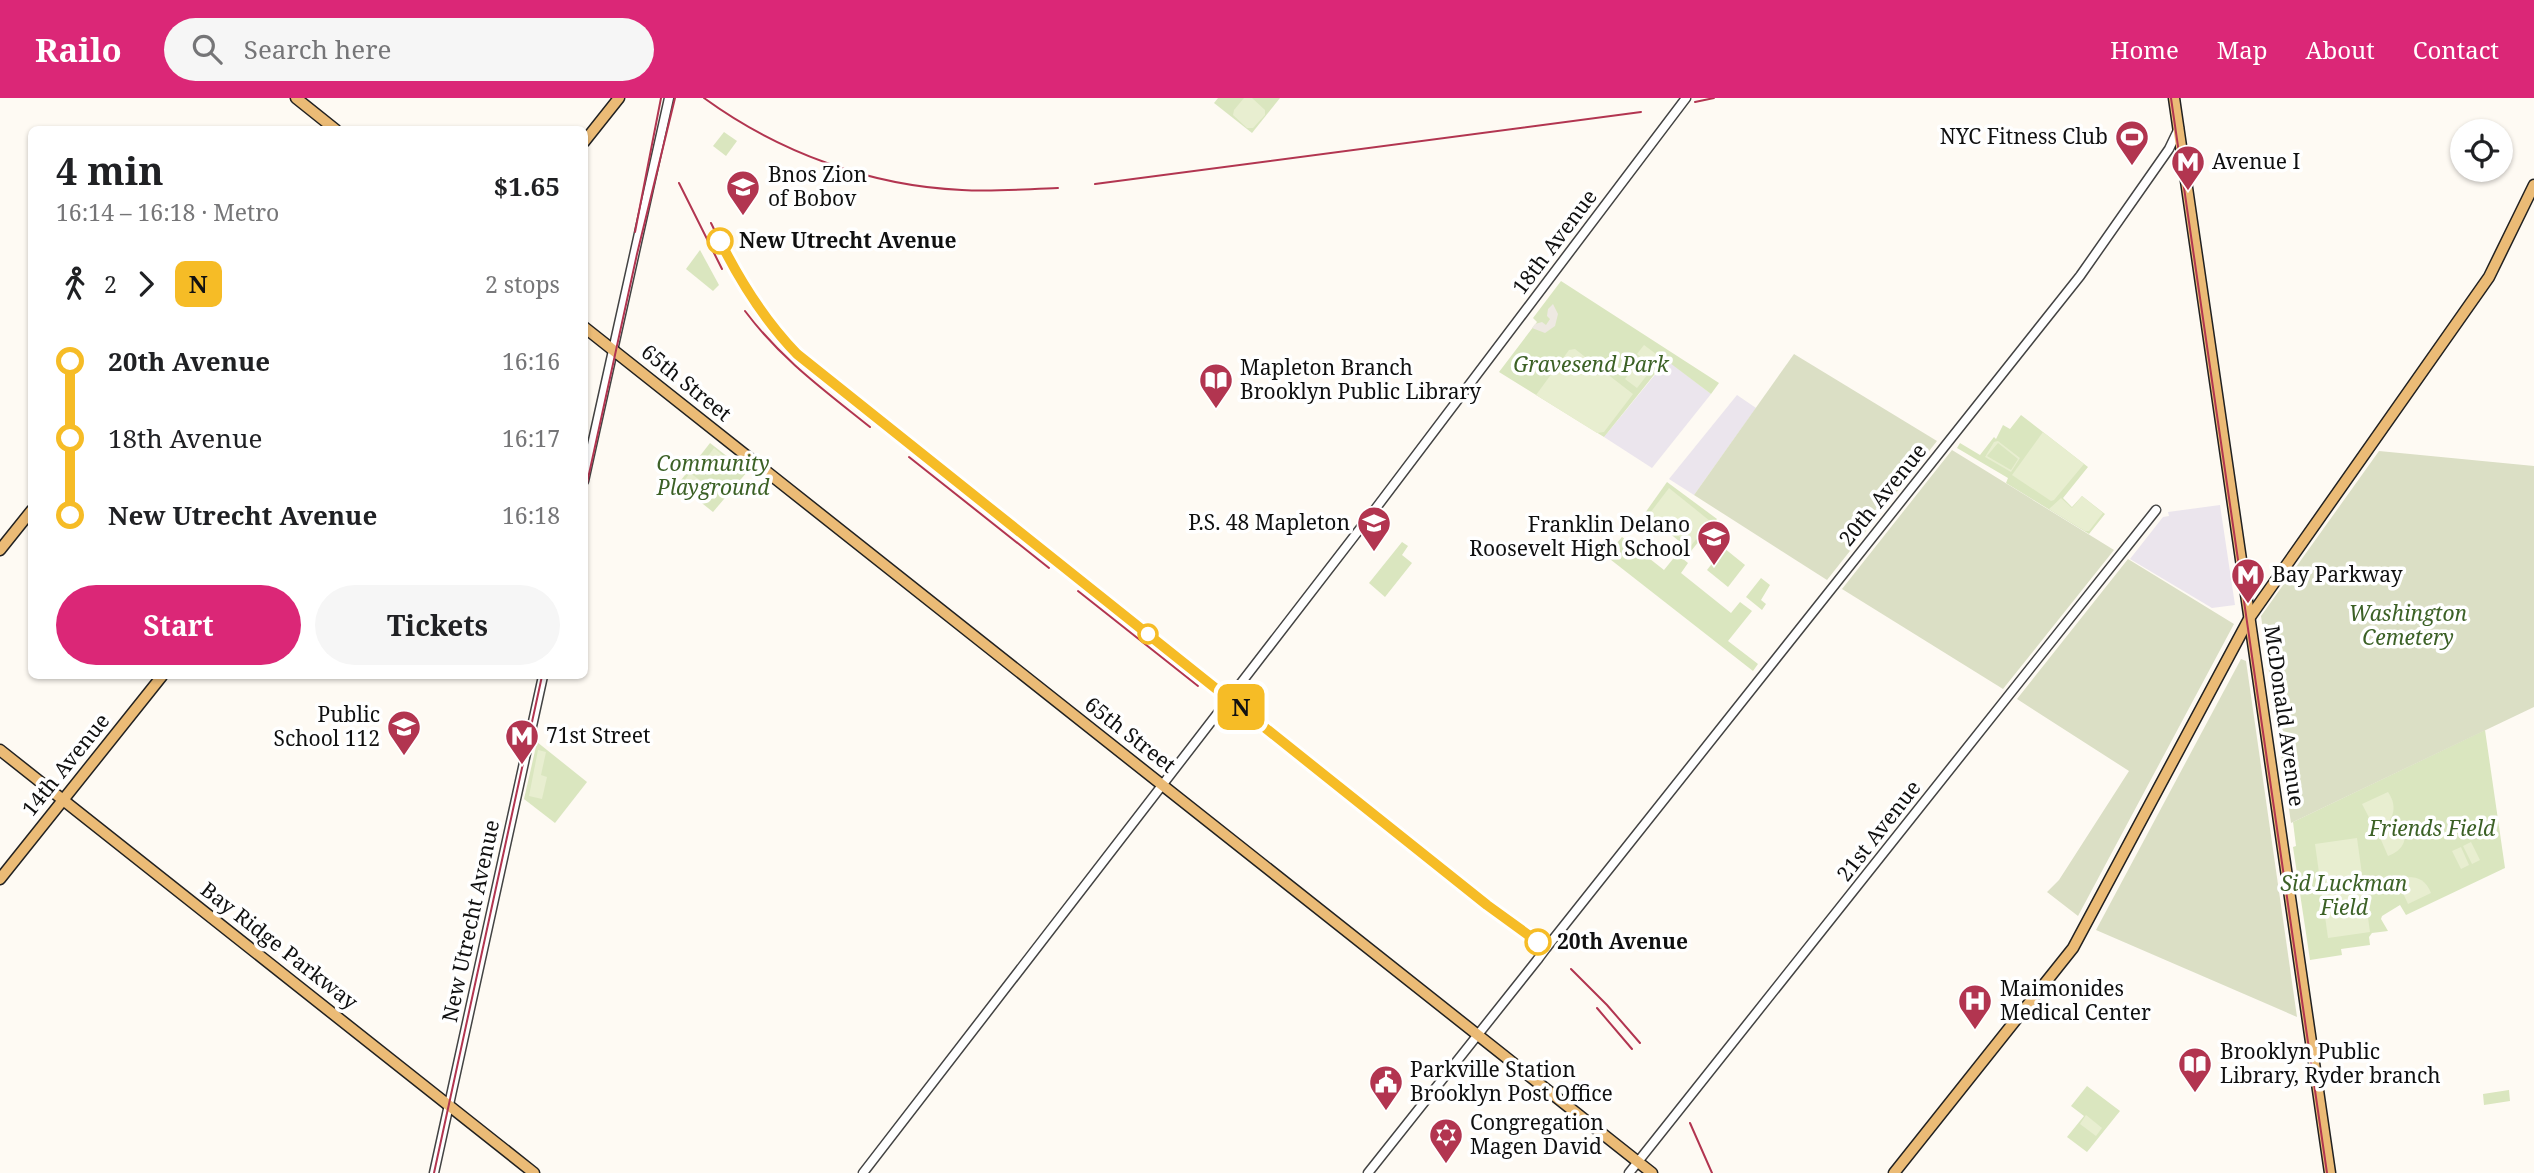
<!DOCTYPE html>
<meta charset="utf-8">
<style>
:root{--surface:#fff;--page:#f6f6f6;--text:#202124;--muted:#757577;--accent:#db2777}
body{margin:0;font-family:"Noto Serif",serif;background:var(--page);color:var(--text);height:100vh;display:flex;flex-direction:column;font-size:26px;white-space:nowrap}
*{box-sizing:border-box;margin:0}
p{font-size:23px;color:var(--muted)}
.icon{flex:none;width:38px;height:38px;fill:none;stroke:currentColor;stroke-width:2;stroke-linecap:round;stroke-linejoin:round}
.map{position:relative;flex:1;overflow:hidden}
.sheet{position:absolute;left:28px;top:28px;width:560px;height:553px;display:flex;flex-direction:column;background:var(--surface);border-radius:10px;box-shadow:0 2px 5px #0004}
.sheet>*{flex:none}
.badge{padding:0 14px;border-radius:10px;font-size:24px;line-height:46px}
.controls{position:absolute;left:2450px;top:21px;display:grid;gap:14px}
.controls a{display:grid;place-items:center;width:63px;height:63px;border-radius:50%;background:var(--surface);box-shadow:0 2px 5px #0004;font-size:35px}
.map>.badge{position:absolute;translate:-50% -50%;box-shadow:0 0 0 4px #fff}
.legs{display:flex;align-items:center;gap:10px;height:77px;padding:0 28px;font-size:23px}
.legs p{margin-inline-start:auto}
.overview{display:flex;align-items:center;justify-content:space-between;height:119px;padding:0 28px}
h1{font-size:38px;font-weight:700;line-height:52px}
.cta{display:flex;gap:14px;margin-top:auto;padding:14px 28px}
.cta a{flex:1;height:80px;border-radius:42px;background:var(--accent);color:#fff;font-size:28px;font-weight:700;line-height:80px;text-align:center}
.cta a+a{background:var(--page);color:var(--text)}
ul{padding:0 28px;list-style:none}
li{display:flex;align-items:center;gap:24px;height:77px;font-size:26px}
li i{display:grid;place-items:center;width:10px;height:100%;margin:0 9px;background:currentColor}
li i::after{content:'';width:18px;height:18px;margin:-9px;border:5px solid;border-radius:50%;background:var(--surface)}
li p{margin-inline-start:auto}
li:first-child i{background:linear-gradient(#0000 50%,currentColor 0)}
li:last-child i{background:linear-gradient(currentColor 50%,#0000 0)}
header{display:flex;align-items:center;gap:42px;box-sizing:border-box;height:98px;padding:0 35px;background:var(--accent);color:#fff}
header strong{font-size:33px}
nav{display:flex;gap:38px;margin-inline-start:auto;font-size:24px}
.search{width:490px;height:63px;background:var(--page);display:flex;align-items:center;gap:18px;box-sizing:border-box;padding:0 24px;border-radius:38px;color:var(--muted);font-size:26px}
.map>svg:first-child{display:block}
.industrial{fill:#ebe5ed}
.green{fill:#dae6bf}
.cemetery{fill:#dbdfc5}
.pitch{fill:#e8eed0;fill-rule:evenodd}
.plaza{fill:#eee9e2}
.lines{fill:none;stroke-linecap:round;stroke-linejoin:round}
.minor-casing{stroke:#434343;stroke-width:11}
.major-casing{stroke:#212121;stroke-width:13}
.minor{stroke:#fff;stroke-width:8}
.major{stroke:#ebbb76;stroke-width:10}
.rail{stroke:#b23550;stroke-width:2}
.minor-bridge-casing{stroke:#434343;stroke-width:11;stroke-linecap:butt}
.minor-bridge{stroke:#fff;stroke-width:8}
.line-1-casing{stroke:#fff;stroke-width:16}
.line-1{stroke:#f6bc26;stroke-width:10}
.stop-1-dot{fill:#fff;stroke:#f6bc26;stroke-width:3.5}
.labels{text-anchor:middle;stroke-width:7;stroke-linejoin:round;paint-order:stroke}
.poi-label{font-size:21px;fill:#101010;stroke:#fff;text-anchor:start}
.stop-label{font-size:21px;font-weight:bold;fill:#101010;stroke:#fff;text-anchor:start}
.street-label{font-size:21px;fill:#101010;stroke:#fff}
.park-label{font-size:21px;font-style:italic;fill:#3c6126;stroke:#fff}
</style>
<header>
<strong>Railo</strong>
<div class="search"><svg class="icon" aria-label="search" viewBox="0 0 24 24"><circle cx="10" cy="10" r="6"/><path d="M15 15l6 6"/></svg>Search here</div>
<nav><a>Home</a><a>Map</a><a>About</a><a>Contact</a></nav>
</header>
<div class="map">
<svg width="2534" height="1075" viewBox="0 0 2534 1075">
<rect width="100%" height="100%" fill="#fefaf3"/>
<g class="industrial">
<polygon points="1667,262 1711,296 1652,370 1604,339"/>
<polygon points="1737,297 1756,310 1694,397 1669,381"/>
<polygon points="2220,407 2235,507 2212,510 2130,461 2163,419 2169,418 2168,414"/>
</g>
<g class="green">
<polygon points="1218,0 1280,0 1252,35 1214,5"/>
<polygon points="724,34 737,43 726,58 713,48"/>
<polygon points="700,152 719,187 713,193 686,171"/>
<polygon points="1561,183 1719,285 1711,296 1666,262 1604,339 1499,274 1537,224 1533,220"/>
<polygon points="2021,317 2088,369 2063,400 2072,409 2082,398 2105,416 2089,436 2006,385 2008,380 1957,350 1960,345 1980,357 1994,339 1996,341 2003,327 2010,331"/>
<polygon points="710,345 747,374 713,414 678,386"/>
<polygon points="1667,384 1717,421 1691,453 1645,415"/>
<polygon points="1622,439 1664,472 1677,456 1688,465 1681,475 1731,515 1740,504 1752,513 1728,543 1758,566 1753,573 1606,458"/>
<polygon points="1402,444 1408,448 1402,457 1412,465 1385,499 1369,485"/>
<polygon points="1724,450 1745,467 1728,489 1707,472"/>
<polygon points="1761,480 1770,487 1761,502 1766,506 1762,512 1746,499"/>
<polygon points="2485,632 2505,770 2406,817 2400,807 2382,818 2381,821 2388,833 2372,835 2369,839 2370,847 2341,851 2342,857 2310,862 2293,749 2296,748 2293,724"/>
<polygon points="537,644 587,684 555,725 524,701"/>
<polygon points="2087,988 2120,1013 2087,1054 2067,1039 2084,1018 2071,1008"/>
<polygon points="2509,992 2510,1003 2484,1007 2483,996"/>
</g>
<g class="cemetery">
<polygon points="1794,256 1937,343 1827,482 1694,397"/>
<polygon points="1952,352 2114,452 2003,591 1842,491"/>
<polygon points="2379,353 2534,368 2534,609 2291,725 2261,518"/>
<polygon points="2128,461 2234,526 2078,818 2047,794 2059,782 2129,673 2017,601"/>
<polygon points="2241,561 2246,563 2297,919 2096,832"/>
</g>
<g class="pitch">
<polygon points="1244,0 1252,0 1265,12 1265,17 1253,30 1247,30 1233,17 1234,12"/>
<polygon points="1644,247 1660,259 1653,268 1637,256"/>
<polygon points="1575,251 1633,296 1604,334 1597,335 1536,297 1569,252"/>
<polygon points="1639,263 1651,272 1637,290 1625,281"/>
<polygon points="2043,334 2084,366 2054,402 2051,403 2012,377"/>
<path d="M1998,343L2020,360L2011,374L1985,359L1994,344ZM1998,345L2018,361L2011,372L1987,358Z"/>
<polygon points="714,350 731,364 725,372 708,358"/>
<polygon points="690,375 711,390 704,399 683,384"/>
<polygon points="1669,390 1710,423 1691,448 1650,415"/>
<polygon points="2082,398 2103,415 2089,433 2085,433 2049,411 2061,400 2072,410"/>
<polygon points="538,652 546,654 541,677 547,679 542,701 529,698"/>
<path d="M2388,694C2399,710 2393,725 2376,733L2362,706Z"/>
<path d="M2401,725C2409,740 2404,752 2388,758L2378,735Z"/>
<polygon points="2357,740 2370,834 2328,840 2315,746"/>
<polygon points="2471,744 2480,762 2472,766 2463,748"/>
<polygon points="2461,749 2469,767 2461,771 2452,753"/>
<path d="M2407,779C2420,779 2426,783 2431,795L2408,806L2398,784Z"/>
<polygon points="2086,1017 2102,1030 2096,1038 2080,1026"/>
</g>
<polygon class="plaza" points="1553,206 1558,216 1555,228 1545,235 1532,230 1535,226 1542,224 1546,227 1550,221 1547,218 1548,211"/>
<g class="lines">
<g class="minor-casing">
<g id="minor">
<polyline points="584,383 669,0"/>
<polyline points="1547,849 2080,178 2169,51 2179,30"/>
<polyline points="434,1075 543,578"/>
<polyline points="863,1075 1376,410 1686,0"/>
<polyline points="1368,1075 1538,861"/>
<polyline points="1629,1075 2156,412"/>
</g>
</g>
<g class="major-casing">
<g id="major">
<polyline points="296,0 336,32"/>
<polyline points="2174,0 2330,1075"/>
<polyline points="584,44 619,0"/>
<polyline points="584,229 1652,1075"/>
<polyline points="0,452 32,412"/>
<polyline points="0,652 534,1075"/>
<polyline points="0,781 162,578"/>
<polyline points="1894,1075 2073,850 2250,519 2489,179 2534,87"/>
</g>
</g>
<use href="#minor" class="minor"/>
<use href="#major" class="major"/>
<g class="rail">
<path d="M704,0C778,54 870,88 962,92C994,94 1026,91 1058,90"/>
<polyline points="2171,0 2327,1075"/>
<polyline points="1695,4 1714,0"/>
<polyline points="679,85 722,171"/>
<polyline points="1095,86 1641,14"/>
<polyline points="711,125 731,166"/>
<polyline points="635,134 661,0"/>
<path d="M755,207C789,253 833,285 877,320"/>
<path d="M745,213C781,261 824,292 870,329"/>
<polyline points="909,359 1049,470"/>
<polyline points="584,399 637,156 675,0"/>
<polyline points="1078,493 1198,588"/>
<polyline points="1163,548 1205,580"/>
<polyline points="1250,616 1487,807 1538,844"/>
<polyline points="1571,871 1607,907 1640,945"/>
<polyline points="1597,910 1632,951"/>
<polyline points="1690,1025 1712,1075"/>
<polyline points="434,1075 542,578"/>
</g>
<g class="minor-bridge-casing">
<polyline id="minor-bridge" points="1538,861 1547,849"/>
</g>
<use href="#minor-bridge" class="minor-bridge"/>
</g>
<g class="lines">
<g class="line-1-casing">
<path id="line-1" d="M720,143C741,185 764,222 797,256L1487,807L1538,844"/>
</g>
<use href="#line-1" class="line-1"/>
</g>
<defs>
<g id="stadium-pin" transform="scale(1.75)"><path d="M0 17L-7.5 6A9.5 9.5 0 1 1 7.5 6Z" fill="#b23550" stroke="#fff"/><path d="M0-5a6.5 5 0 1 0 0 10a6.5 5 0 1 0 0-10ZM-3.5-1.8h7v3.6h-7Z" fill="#fff"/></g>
<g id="metro-pin" transform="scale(1.75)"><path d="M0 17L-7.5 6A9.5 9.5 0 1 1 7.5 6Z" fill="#b23550" stroke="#fff"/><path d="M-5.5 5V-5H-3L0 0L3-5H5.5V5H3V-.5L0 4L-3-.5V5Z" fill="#fff"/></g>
<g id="school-pin" transform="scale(1.75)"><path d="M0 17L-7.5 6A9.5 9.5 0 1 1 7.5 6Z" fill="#b23550" stroke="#fff"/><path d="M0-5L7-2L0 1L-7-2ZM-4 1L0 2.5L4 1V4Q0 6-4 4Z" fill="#fff"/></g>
<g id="library-pin" transform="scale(1.75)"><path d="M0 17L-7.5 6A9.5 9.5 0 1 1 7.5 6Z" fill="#b23550" stroke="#fff"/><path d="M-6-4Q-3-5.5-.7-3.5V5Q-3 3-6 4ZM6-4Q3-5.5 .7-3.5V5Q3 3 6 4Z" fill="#fff"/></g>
<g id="hospital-pin" transform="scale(1.75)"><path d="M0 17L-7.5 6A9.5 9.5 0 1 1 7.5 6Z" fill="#b23550" stroke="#fff"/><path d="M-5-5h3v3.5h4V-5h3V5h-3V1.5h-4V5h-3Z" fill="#fff"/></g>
<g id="civic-pin" transform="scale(1.75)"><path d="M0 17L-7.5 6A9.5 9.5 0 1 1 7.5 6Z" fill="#b23550" stroke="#fff"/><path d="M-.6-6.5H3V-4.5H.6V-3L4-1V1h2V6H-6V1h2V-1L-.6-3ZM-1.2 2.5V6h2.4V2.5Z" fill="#fff"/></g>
<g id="synagogue-pin" transform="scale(1.75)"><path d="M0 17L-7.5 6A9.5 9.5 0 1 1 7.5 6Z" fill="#b23550" stroke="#fff"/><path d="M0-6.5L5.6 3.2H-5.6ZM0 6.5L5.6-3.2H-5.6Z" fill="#fff"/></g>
</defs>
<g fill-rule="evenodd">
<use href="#stadium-pin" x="2132" y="39"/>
<use href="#metro-pin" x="2188" y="64"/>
<use href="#school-pin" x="743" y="89"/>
<use href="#library-pin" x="1216" y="282"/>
<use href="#school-pin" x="1374" y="425"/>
<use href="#school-pin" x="1714" y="439"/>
<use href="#metro-pin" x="2248" y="477"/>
<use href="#school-pin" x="404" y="629"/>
<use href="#metro-pin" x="522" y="638"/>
<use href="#hospital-pin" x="1975" y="903"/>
<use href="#library-pin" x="2195" y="966"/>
<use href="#civic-pin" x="1386" y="984"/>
<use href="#synagogue-pin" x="1446" y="1037"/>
</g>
<g class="stop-1-dot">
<circle cx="720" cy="143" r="12"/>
<circle cx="1148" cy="536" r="9"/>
<circle cx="1538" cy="844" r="12"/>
</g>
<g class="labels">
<g class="poi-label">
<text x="2108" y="46" text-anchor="end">NYC Fitness Club</text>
<text x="2212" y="71">Avenue I</text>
<text x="768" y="84">Bnos Zion<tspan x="768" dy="24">of Bobov</tspan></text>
<text x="1240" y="277">Mapleton Branch<tspan x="1240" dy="24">Brooklyn Public Library</tspan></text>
<text x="1350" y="432" text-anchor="end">P.S. 48 Mapleton</text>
<text x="1690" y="434" text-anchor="end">Franklin Delano<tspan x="1690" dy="24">Roosevelt High School</tspan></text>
<text x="2272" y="484">Bay Parkway</text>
<text x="380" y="624" text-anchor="end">Public<tspan x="380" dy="24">School 112</tspan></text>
<text x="546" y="645">71st Street</text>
<text x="2000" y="898">Maimonides<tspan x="2000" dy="24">Medical Center</tspan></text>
<text x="2220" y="961">Brooklyn Public<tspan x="2220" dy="24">Library, Ryder branch</tspan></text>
<text x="1410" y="979">Parkville Station<tspan x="1410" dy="24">Brooklyn Post Office</tspan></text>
<text x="1470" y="1032">Congregation<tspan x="1470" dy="24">Magen David</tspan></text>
</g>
<g class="stop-label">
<text x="739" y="150">New Utrecht Avenue</text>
<text x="1557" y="851">20th Avenue</text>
</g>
<g class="street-label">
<text transform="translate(1555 144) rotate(-53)" y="7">18th Avenue</text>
<text transform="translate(686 285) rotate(39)" y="7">65th Street</text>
<text transform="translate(1883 397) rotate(-51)" y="7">20th Avenue</text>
<text transform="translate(2284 618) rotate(82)" y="7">McDonald Avenue</text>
<text transform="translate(1130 637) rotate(38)" y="7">65th Street</text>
<text transform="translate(66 667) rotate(-51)" y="7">14th Avenue</text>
<text transform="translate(1879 733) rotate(-52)" y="7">21st Avenue</text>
<text transform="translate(471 823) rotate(-78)" y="7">New Utrecht Avenue</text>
<text transform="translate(279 848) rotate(38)" y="7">Bay Ridge Parkway</text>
</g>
<g class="park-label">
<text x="1591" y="274">Gravesend Park</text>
<text x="713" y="373">Community<tspan x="713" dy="24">Playground</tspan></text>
<text x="2408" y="523">Washington<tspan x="2408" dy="24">Cemetery</tspan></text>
<text x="2432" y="738">Friends Field</text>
<text x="2344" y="793">Sid Luckman<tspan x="2344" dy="24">Field</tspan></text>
</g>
</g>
</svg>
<div class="controls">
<a><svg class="icon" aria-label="locate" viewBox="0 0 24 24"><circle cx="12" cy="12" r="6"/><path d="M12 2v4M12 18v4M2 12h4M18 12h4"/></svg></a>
</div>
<b class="badge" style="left:1241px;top:609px;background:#f6bc26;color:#111">N</b>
<section class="sheet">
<div class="overview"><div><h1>4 min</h1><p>16:14 – 16:18 · Metro</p></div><b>$1.65</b></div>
<div class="legs"><svg class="icon" aria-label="walk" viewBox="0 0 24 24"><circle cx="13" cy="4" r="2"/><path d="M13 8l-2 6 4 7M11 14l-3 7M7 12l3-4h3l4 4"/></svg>2<svg class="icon" aria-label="forward" viewBox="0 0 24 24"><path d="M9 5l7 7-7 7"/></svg><b class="badge" style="background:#f6bc26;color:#111">N</b><p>2 stops</p></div>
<ul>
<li><i style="color:#f6bc26"></i><b>20th Avenue</b><p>16:16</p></li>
<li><i style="color:#f6bc26"></i><span>18th Avenue</span><p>16:17</p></li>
<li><i style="color:#f6bc26"></i><b>New Utrecht Avenue</b><p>16:18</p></li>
</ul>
<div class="cta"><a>Start</a><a>Tickets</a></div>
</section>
</div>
